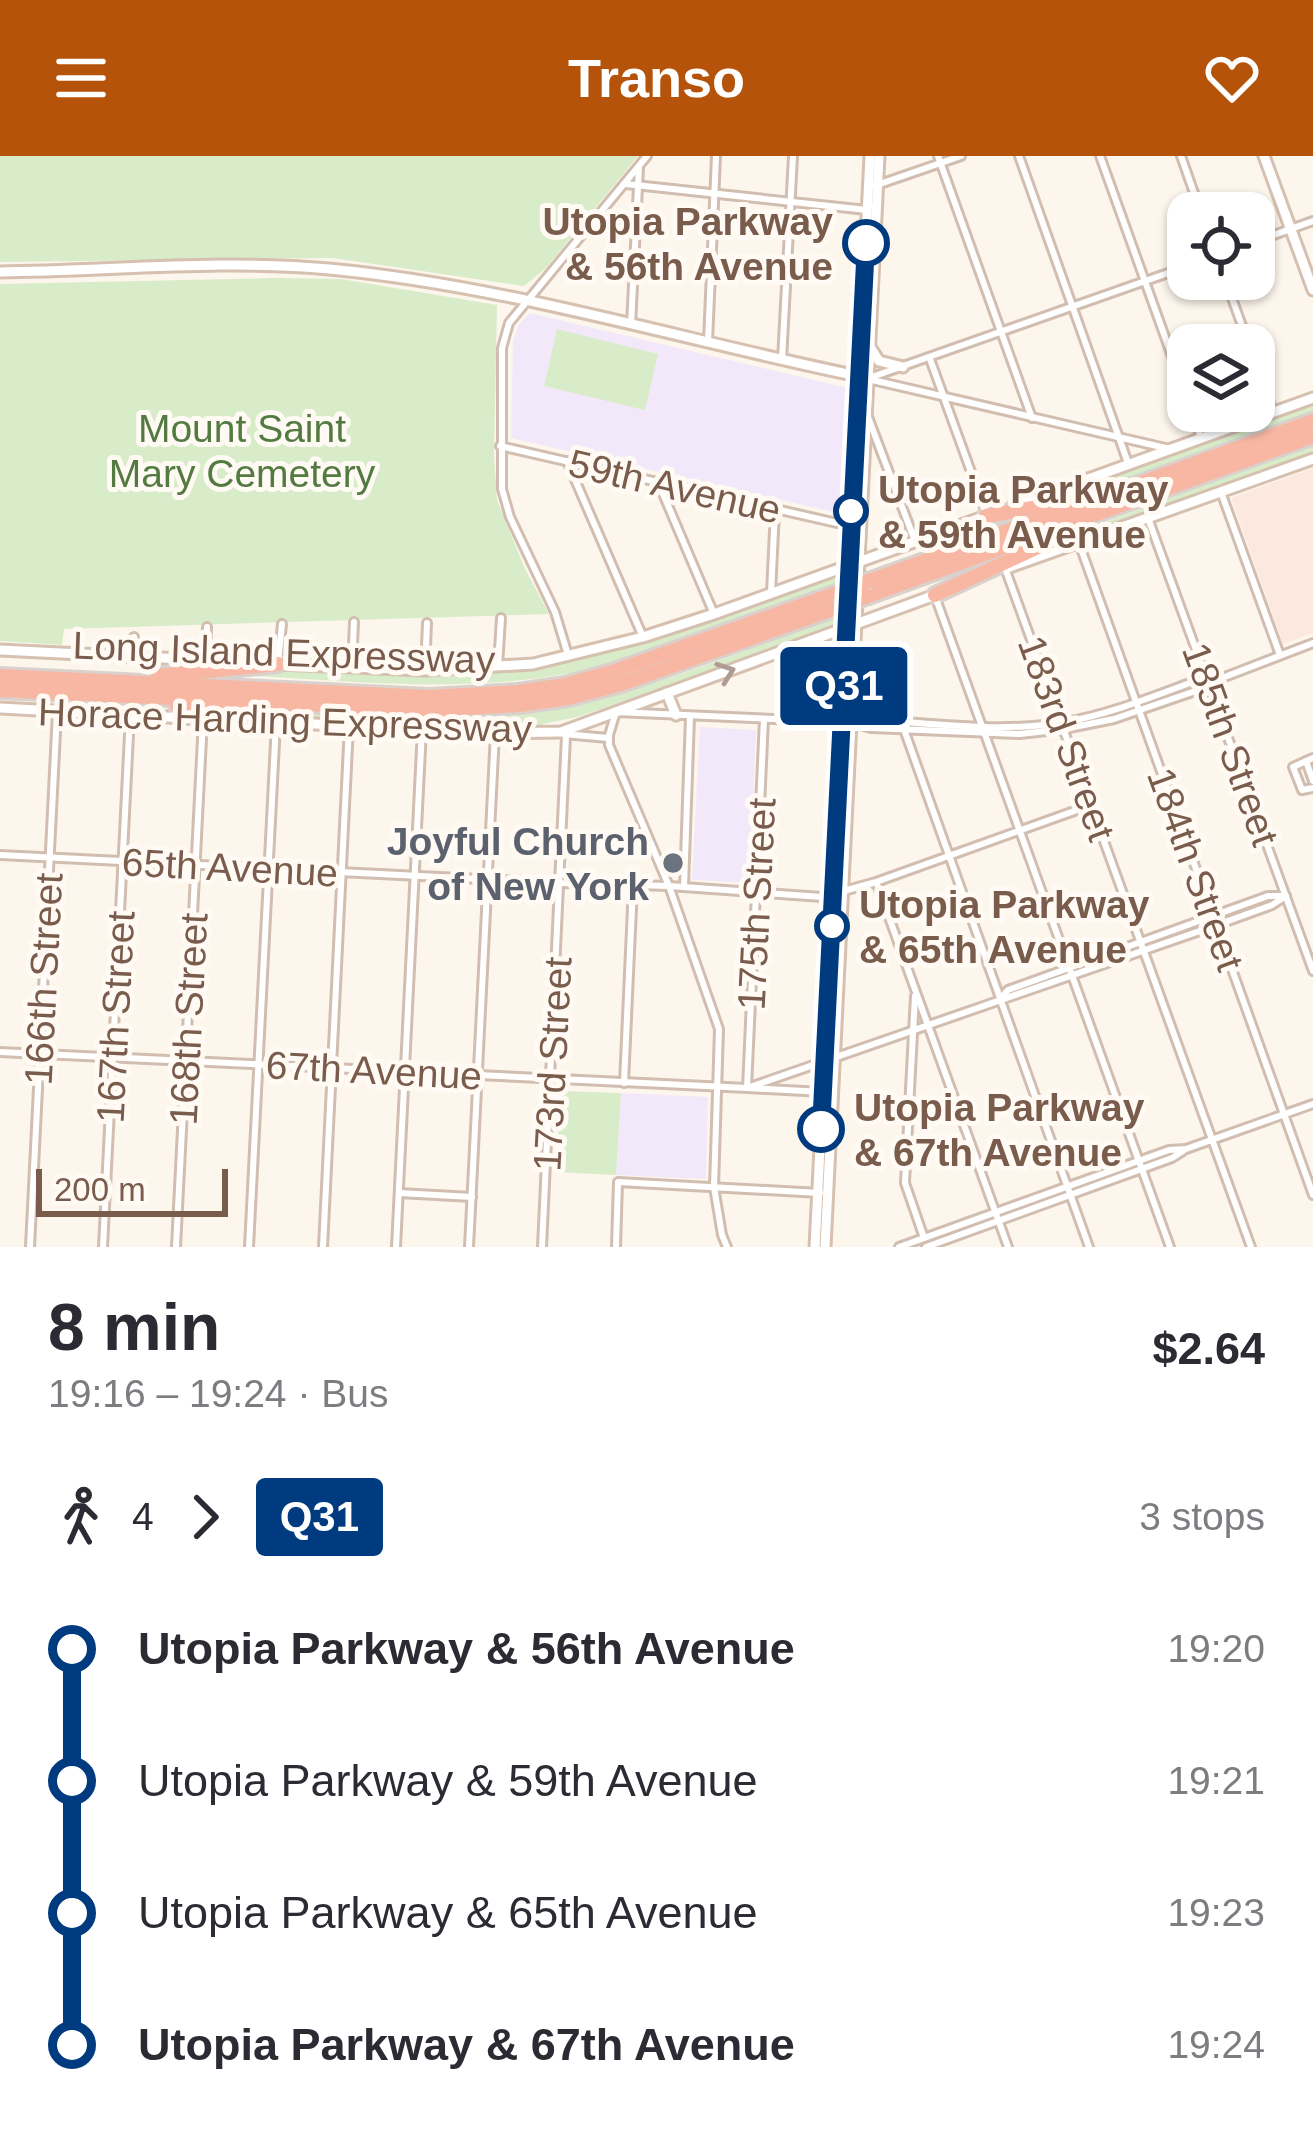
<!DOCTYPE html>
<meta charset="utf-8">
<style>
:root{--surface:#fff;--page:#f2f2f3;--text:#2b2b33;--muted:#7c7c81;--accent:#b45309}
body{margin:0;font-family:Arial,sans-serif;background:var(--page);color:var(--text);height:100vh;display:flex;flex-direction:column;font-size:45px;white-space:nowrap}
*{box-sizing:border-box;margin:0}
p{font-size:39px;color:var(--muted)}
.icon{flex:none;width:66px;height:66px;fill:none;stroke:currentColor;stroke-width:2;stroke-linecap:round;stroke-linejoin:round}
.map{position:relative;height:1091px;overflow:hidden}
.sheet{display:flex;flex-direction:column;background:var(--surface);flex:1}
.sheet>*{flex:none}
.badge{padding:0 24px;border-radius:9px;font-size:42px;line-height:78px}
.fabs{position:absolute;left:1167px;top:36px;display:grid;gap:24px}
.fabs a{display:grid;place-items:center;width:108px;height:108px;border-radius:24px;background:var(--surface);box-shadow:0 3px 9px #0004;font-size:60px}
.scale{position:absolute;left:36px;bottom:30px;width:192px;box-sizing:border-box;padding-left:12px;border:6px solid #7a5c4d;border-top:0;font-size:33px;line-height:42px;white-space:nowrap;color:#7a5c4d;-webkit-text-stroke:9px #fffaf3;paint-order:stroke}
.map>.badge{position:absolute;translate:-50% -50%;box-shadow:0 0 0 6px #fff}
.legs{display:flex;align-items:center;gap:18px;height:132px;padding:0 48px;font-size:39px}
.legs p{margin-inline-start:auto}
.head{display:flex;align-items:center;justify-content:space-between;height:204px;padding:0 48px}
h1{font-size:66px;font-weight:600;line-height:90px}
ul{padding:0 48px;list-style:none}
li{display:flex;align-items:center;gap:42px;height:132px;font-size:45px}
li i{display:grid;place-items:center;width:18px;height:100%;margin:0 15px;background:currentColor}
li i::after{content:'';width:30px;height:30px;margin:-15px;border:9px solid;border-radius:50%;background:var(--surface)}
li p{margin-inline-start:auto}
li:first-child i{background:linear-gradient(#0000 50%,currentColor 0)}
li:last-child i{background:linear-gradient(currentColor 50%,#0000 0)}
header{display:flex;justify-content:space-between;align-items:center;height:156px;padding:0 48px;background:var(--accent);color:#fff;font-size:54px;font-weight:600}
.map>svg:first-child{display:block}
.commercial{fill:#fde8e0}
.education{fill:#f3e8fa}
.green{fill:#d8ecc9}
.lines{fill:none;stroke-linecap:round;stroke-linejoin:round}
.street-casing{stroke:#d1beb0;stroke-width:12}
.secondary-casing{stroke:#d6c0b0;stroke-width:15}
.highway-casing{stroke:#dad1cd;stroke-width:20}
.street{stroke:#fff;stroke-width:6}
.secondary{stroke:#fff;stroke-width:9}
.highway{stroke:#f7b7a3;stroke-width:14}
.highway-bridge-casing{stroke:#dad1cd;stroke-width:20;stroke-linecap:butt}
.highway-bridge{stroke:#f7b7a3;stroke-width:14}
.oneway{stroke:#af9d94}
.line-1-casing{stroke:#fff;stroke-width:27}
.line-1{stroke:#003b80;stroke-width:18}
.stop-1-dot{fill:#fff;stroke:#003b80;stroke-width:6}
.worship-dot{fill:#6b7280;stroke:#fffaf3;stroke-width:4.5}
.labels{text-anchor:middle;stroke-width:10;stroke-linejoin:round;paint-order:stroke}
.stop-label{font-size:39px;font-weight:bold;fill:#7a5c4d;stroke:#fffaf3;text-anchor:start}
.park-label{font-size:39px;fill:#537a41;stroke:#fffaf3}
.street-label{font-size:39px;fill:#7a5c4d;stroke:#fffaf3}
.worship-label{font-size:39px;font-weight:bold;fill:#5b616d;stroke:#fffaf3;text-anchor:end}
</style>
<header><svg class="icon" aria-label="menu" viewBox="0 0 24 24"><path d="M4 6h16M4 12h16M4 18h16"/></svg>Transo<svg class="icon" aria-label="heart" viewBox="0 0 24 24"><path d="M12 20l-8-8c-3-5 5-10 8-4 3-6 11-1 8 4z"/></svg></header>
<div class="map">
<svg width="1313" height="1091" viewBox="0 0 1313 1091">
<rect width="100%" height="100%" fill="#fdf6ec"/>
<polygon class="commercial" points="1313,312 1313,477 1283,488 1231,342"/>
<g class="education">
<polygon points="530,157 848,232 842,358 511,282 513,185 518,170"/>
<polygon points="700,571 756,574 749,727 692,724"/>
<polygon points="621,937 708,941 706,1023 616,1019"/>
</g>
<g class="green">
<polygon points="0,0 638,0 545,113 524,130 333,102 0,106"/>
<polygon points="275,122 341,123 497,149 494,300 497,344 525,413 549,458 64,473 62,489 0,485 0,128"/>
<polygon points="557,173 658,198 645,254 544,230"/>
<polygon points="1313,247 1313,257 1065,344 1025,351"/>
<polygon points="1313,288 1313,298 1018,404 1097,369"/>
<path d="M830,421L837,424V427C750,459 657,501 566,518C453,538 337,524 224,518L283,512L413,519L527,514L678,476Z"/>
<path d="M836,461L833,470L662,533L577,561L529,571L277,560L231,549C356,556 485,570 608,540C686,520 761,487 836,461Z"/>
<polygon points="560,935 621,937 616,1019 556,1016"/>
</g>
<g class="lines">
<g class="street-casing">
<g id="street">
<polyline points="938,0 1032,262"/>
<polyline points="1019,0 1128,307"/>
<polyline points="1100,0 1188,245"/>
<polyline points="1181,0 1201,57"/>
<polyline points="626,28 867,54"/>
<polyline points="874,30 961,0"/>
<polyline points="1254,86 1313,65"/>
<polyline points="1225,123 1249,189"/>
<polyline points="631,169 639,11"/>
<polyline points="708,186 716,0"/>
<polyline points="930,203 986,357"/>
<polyline points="1254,203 1273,256"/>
<polyline points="782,204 793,0"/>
<polyline points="869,222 1188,110"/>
<polyline points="868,223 1170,293"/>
<polyline points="1192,255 1201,282"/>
<polyline points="868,261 915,385"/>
<polyline points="500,290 850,370"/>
<polyline points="567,305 643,481"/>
<polyline points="658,326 714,458"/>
<polyline points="1221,336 1280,499"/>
<polyline points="1148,362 1313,815"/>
<polyline points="1079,387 1313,1039"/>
<polyline points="1005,412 1251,1091"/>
<polyline points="771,437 775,354"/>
<polyline points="935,440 1170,1091"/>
<polyline points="568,499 555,456 510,361 502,333 502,192 509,167 647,0"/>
<polyline points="133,501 134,481"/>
<polyline points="206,503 207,471"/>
<polyline points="278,506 282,468"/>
<polyline points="498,510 501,462"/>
<polyline points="352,511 354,466"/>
<polyline points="425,514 427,467"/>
<polyline points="764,563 747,932 823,936"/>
<polyline points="901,565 1089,1091"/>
<polyline points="854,567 871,572 1020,578 1064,573 1114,563 1204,532 1209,527 1313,487"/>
<polyline points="564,578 608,582"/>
<polyline points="1313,602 1293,611 1302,634 1313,632"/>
<polyline points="1306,605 1313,625"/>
<polyline points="0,699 561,727 669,730 822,741 876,726 1091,649"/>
<polyline points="877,728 1008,1091"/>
<polyline points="684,731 690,561"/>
<polyline points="915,840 905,1027 924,1082"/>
<polyline points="1000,843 1008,834 1268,740 1281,740"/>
<polyline points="0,896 747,932 1217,769 1272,749 1286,740"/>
<polyline points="624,927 633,730"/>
<polyline points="399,1037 472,1041"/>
<polyline points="30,1091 57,556"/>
<polyline points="103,1091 130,559"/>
<polyline points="176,1091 203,563"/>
<polyline points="249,1091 276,567"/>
<polyline points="323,1091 349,570"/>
<polyline points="396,1091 422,573"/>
<polyline points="469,1091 495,577"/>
<polyline points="542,1091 566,580"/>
<polyline points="616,1091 618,1026 820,1037"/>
<path d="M727,1091L722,1079L714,1031L719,873L669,730L609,589V579L616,556L842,566L853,567L860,563C927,566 998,578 1065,566C1111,558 1154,540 1198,524L1209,527"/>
<polyline points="899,1091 1169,994 1186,993 1313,948"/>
<polyline points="926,1091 1172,1002 1183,995"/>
</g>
</g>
<g class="secondary-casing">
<g id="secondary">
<polyline points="1264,0 1313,134"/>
<path d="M0,116C109,115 221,103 329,113C509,130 682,184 858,220"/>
<polyline points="870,191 879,205 903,211"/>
<polyline points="1013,350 1313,242"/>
<polyline points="1007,412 1313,303"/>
<polyline points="0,494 243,506"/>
<polyline points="278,508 425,514 533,508 643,481 714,458 986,360"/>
<polyline points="667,537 676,559"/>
<polyline points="0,552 222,564"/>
<polyline points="275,566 495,577 561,576 935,439"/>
<polyline points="815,1091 870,0"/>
<polyline points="825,1091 879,0"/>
</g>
</g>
<g class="highway-casing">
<g id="highway">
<polyline points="986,360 1066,346"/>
<polyline points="869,425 1313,265"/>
<polyline points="935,439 1066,378"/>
<polyline points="868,440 1313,280"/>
<polyline points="0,520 429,541 518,536 565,529 612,516 837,437"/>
<polyline points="158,520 278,508"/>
<polyline points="0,534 430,554 520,549 568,542 621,528 836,452"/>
<polyline points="177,550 276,567"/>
</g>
</g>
<use href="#street" class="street"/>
<use href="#secondary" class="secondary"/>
<use href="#highway" class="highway"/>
<g class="highway-bridge-casing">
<g id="highway-bridge">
<polyline points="837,437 869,425"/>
<polyline points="836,452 868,440"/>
</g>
</g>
<use href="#highway-bridge" class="highway-bridge"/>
</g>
<defs><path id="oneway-chevron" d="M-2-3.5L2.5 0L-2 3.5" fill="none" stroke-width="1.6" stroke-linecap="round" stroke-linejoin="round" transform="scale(3)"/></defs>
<use class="oneway" href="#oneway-chevron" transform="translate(726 516) rotate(-20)"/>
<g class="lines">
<g class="line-1-casing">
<polyline id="line-1" points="821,973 866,87"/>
</g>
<use href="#line-1" class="line-1"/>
</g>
<g class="stop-1-dot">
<circle cx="866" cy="87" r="21"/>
<circle cx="851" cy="355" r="15"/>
<circle cx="832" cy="770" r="15"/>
<circle cx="821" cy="973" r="21"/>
</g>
<circle class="worship-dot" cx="673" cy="707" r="12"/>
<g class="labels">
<g class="stop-label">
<text x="833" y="79" text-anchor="end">Utopia Parkway<tspan x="833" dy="45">&amp; 56th Avenue</tspan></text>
<text x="878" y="347">Utopia Parkway<tspan x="878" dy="45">&amp; 59th Avenue</tspan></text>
<text x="859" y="762">Utopia Parkway<tspan x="859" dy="45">&amp; 65th Avenue</tspan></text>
<text x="854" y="965">Utopia Parkway<tspan x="854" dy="45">&amp; 67th Avenue</tspan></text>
</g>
<g class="park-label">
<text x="242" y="286">Mount Saint<tspan x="242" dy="45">Mary Cemetery</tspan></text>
</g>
<g class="street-label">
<text transform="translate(675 330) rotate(13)" y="14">59th Avenue</text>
<text transform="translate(284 496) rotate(2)" y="14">Long Island Expressway</text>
<text transform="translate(285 564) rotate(2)" y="14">Horace Harding Expressway</text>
<text transform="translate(1067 582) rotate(70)" y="14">183rd Street</text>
<text transform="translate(1231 588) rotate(70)" y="14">185th Street</text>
<text transform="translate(230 711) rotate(3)" y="14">65th Avenue</text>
<text transform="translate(1196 713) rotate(70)" y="14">184th Street</text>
<text transform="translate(756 748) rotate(-87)" y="14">175th Street</text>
<text transform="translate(43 823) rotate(-87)" y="14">166th Street</text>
<text transform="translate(115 861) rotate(-87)" y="14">167th Street</text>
<text transform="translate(188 863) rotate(-87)" y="14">168th Street</text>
<text transform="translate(552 908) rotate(-87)" y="14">173rd Street</text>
<text transform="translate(374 914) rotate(3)" y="14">67th Avenue</text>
</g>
<g class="worship-label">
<text x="649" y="699">Joyful Church<tspan x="649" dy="45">of New York</tspan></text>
</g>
</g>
</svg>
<div class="fabs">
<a><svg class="icon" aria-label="locate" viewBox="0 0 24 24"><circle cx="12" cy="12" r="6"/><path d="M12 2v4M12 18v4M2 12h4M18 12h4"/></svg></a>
<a><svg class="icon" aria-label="layers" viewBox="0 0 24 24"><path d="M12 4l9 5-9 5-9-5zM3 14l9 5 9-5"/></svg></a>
</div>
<div class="scale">200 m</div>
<b class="badge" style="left:844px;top:530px;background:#003b80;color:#fff">Q31</b>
</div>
<section class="sheet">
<div class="head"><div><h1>8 min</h1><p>19:16 – 19:24 · Bus</p></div><b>$2.64</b></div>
<div class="legs"><svg class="icon" aria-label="walk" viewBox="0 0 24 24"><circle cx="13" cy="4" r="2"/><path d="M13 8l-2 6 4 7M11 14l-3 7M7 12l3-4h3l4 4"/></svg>4<svg class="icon" aria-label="forward" viewBox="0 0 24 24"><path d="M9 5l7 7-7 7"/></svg><b class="badge" style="background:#003b80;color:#fff">Q31</b><p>3 stops</p></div>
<ul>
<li><i style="color:#003b80"></i><b>Utopia Parkway &amp; 56th Avenue</b><p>19:20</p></li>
<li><i style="color:#003b80"></i><span>Utopia Parkway &amp; 59th Avenue</span><p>19:21</p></li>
<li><i style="color:#003b80"></i><span>Utopia Parkway &amp; 65th Avenue</span><p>19:23</p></li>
<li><i style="color:#003b80"></i><b>Utopia Parkway &amp; 67th Avenue</b><p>19:24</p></li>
</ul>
</section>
